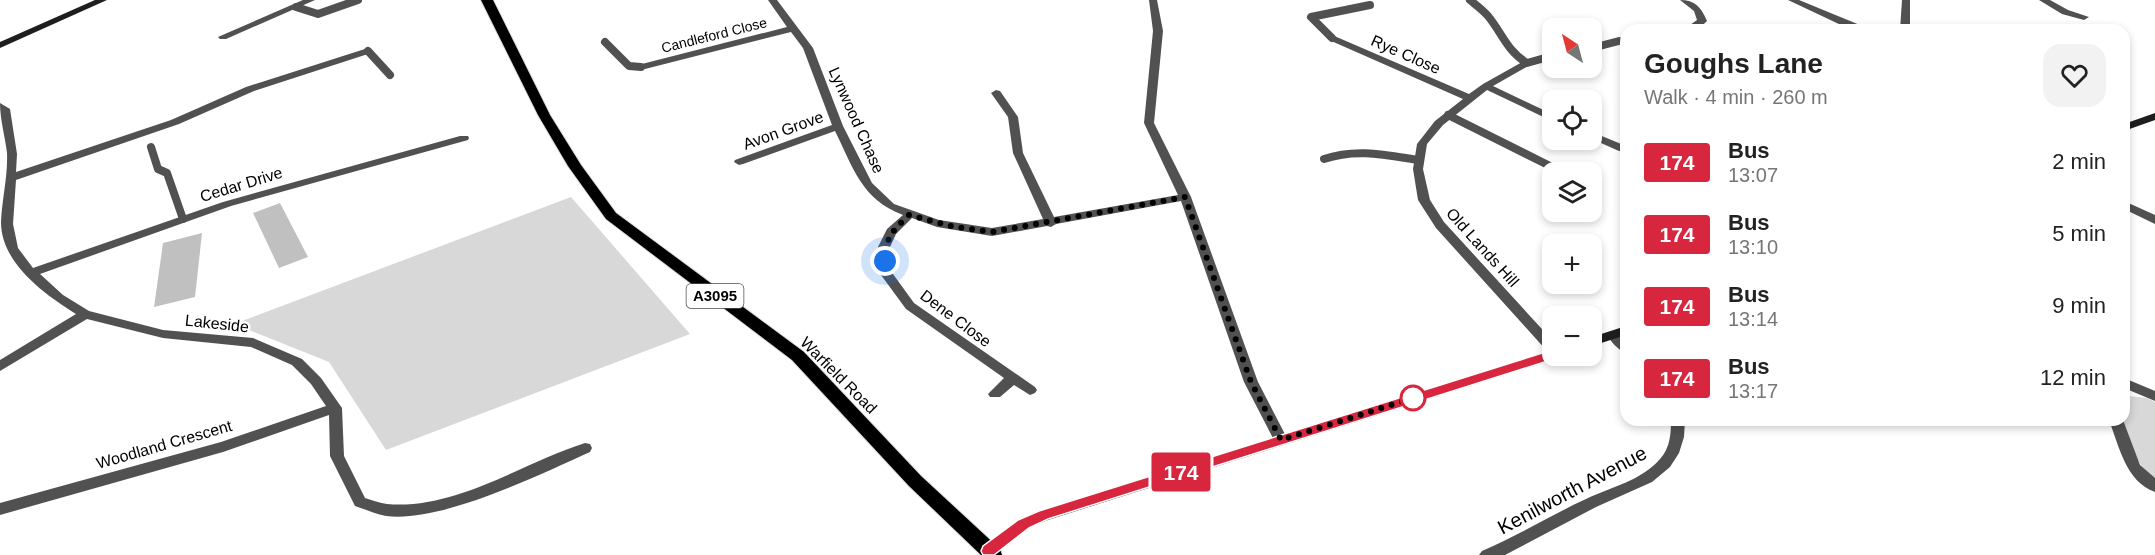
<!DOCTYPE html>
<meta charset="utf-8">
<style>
:root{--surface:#fff;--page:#f2f2f2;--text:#222;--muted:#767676}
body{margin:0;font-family:Arial,sans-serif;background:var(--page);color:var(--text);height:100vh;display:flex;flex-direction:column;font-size:22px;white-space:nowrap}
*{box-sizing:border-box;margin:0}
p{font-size:20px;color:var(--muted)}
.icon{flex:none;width:33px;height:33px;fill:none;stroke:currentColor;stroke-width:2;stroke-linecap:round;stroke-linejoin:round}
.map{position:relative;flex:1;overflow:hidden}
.sheet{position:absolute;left:1620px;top:24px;width:510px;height:402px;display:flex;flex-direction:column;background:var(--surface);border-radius:18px;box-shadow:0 3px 9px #0003}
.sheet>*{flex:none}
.badge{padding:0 12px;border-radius:4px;font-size:21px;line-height:39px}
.needle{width:39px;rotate:324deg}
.controls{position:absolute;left:1542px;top:18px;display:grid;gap:12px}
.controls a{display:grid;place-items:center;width:60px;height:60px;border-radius:12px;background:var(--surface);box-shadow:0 3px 9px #0003;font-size:30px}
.you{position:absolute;width:30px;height:30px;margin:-15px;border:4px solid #fff;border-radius:50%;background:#1a73e8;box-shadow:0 0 0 9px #1a73e833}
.map>.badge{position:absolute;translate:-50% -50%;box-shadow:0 0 0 3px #fff}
.round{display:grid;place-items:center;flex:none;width:63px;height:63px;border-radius:18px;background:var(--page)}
.headline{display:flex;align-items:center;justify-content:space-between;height:102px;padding:0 24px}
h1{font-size:28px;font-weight:700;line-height:45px}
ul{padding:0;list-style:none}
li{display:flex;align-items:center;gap:18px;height:72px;padding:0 24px}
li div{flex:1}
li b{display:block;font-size:22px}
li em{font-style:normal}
li .badge{min-width:66px;font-weight:700;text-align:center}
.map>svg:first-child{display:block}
.green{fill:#d8d8d8}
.building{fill:#c0c0c0}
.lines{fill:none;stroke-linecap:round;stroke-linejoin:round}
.primary-casing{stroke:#dbdbdb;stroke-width:2}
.lane{stroke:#515151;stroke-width:8}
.street{fill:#515151;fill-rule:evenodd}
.secondary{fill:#1e1e1e;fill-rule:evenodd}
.primary{fill:#000;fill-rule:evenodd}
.line{fill:#d7263d;stroke:#fff;stroke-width:1.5}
.walk{stroke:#000;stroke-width:6;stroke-dasharray:0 10.8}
.stop-dot{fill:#fff;stroke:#d7263d;stroke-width:3}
.labels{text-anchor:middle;stroke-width:4.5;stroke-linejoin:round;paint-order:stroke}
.far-street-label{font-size:14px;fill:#000;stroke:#fff}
.shield{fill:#fff;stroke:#4c4c4c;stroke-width:1.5}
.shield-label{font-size:15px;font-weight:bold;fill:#000}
.street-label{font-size:16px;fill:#000;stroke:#fff}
.near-street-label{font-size:20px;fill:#000;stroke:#fff}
</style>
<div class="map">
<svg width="2155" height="555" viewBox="0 0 2155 555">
<rect width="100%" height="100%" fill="#fff"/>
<g class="green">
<polygon points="571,197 690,334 386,450 329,362 234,324"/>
<path d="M2129,396L2147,398L2155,402V479C2136,467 2130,441 2122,420H2124V400Z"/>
</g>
<g class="building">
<polygon points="280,203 308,257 279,268 253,213"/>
<polygon points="202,233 195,297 154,307 163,243"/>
</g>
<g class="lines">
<g class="primary-casing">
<polygon id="primary" points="481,0 493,0 550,115 581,165 616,213 804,352 921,476 1000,549 1002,555 981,555 909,486 792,360 606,219 568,166 538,115"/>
</g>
<g class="lane">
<path d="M1470,0C1476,5 1483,10 1488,16C1502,33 1507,51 1527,63L1552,56"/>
<polyline points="296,7 318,14 358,0"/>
<polyline points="1332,38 1311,17 1370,5"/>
<polyline points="605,42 629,66 641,67"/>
<polyline points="1592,48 1619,41"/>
<polyline points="368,51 390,75"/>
<polyline points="1448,115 1550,166"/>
<polyline points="151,147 158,169 167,173 183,219"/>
<path d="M1324,159C1356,148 1386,155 1418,160"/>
</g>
<g class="street">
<polygon points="303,0 315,0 226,39 220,39 218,37"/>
<path d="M768,0H777L813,48L843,126L872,183L894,204L939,220L992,228L1043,219L1013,153L1008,117L991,93L996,90L1000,91L1018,117L1023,153L1054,217L1178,195L1144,123L1153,31L1149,0H1157L1163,31L1154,123L1191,197L1258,382L1288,440L1286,444L1281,445L1276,444L1244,382L1181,201L1056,224L1051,227L1047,226L992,236L937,227L912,218L896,234L890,247L893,274L914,303L1035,387L1037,390L1035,393L1030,395L1014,385L1000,397H990L988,394L1004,378L906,309L881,275L878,247L887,229L903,215C861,199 853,167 835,131L743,164L739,165L734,162L735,160L832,125L803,48L791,32L641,70L636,67L638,65L787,27Z"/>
<path d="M1680,0C1695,0 1701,7 1707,21C1700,28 1693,30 1683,30L1697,20L1694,11Z"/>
<polygon points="1788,0 1799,0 1872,30 1857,30 1841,25"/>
<polygon points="1902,0 1910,0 1910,30 1900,30"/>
<polygon points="2039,0 2050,0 2068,10 2089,17 2084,20 2062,14"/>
<polygon points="1332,35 1469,94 1483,84 1524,61 1530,61 1530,65 1493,86 1552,114 1552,121 1487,90 1443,125 1427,144 1423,169 1430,200 1444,222 1552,340 1552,352 1547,351 1436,228 1418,200 1413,169 1417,144 1435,121 1463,99 1329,40 1327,38"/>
<path d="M368,48L373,51L371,53L254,91L179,124L16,180L13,224L18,248L33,268L223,202L460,136H468L469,138L468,140L231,206L40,274L63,295L89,311L163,330L253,338L302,359L321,378L342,408L344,456L365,498C372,500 380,503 387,504C456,510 522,463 585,443L590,444L592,448L590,452C539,475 441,523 386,516C375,514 365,509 355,506L330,456L329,415L223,452L0,515V503L221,442L326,406L311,384L292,365L251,347L163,338L87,319L0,371V360L76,314C44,294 1,263 1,222C2,199 8,176 7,153C5,136 0,120 0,103L10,109L17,154L16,172L171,120L246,87Z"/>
<polygon points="1592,132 1626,146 1626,151 1619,151 1592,139"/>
<polygon points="2124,201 2155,215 2155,224 2124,209"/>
<path d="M1613,331L1617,332L1626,340V353C1618,350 1611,342 1607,335L1609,332Z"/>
<polygon points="2124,378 2155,391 2155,401 2124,388"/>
<path d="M1671,420H1685L1684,437L1679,453L1670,467L1652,482L1596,507L1505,555H1479L1482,551C1518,536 1551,515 1586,499C1611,487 1641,481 1660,459C1670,448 1671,434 1671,420Z"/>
<path d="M2109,420H2123L2140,465L2155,478V492C2126,482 2119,446 2109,420Z"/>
</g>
<g class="secondary">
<polygon points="95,0 107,0 0,48 0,42"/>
<polygon points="2155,113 2155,120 2124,131 2124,124"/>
<polygon points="1626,326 1626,335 1592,346 1592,337"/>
<polygon points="1552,350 1552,356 1558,356 1557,358 1048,520 1028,528 994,555 982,555 980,551 983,547 1018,520 1039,511"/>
</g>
<use href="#primary" class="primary"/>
</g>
<polygon class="line" points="1552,350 1559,355 1557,358 1048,519 1029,528 994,555 983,555 981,551 983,546 1018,520 1039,511"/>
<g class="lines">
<path class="walk" d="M885,261C884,239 894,229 909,215L955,227L992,232L1185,197L1251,382L1281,440L1413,398"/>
</g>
<circle class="stop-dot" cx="1413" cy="398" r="12"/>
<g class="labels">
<g class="far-street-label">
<text transform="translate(714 35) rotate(-14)" y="5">Candleford Close</text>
</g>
<rect class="shield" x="686.5" y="284" width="57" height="24" rx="4.5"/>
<g class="shield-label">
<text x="715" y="301">A3095</text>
</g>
<g class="street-label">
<text transform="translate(1406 54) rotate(24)" y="6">Rye Close</text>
<text transform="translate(857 120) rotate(66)" y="6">Lynwood Chase</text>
<text transform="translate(783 130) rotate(-20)" y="6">Avon Grove</text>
<text transform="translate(241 184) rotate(-17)" y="6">Cedar Drive</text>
<text transform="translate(1483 247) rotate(48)" y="6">Old Lands Hill</text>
<text transform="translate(956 318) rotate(37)" y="6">Dene Close</text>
<text transform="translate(217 323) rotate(6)" y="6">Lakeside</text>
<text transform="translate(839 375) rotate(45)" y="6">Warfield Road</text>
<text transform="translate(164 444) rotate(-16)" y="6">Woodland Crescent</text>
</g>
<g class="near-street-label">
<text transform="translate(1572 490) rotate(-28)" y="7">Kenilworth Avenue</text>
</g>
</g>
</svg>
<div class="controls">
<a><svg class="needle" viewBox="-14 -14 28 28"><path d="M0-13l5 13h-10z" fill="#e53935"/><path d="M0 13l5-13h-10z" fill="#767676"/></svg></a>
<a><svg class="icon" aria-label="locate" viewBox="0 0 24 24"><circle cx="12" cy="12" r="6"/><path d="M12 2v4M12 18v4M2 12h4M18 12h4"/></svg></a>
<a><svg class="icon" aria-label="layers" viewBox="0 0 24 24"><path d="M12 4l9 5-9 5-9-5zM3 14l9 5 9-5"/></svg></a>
<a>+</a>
<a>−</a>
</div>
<div class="you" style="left:885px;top:261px"></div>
<b class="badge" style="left:1181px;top:472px;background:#d7263d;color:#fff">174</b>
<section class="sheet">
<div class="headline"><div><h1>Goughs Lane</h1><p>Walk · 4 min · 260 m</p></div><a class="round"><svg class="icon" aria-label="heart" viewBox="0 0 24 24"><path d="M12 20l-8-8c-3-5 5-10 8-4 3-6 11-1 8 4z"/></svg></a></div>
<ul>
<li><span class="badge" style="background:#d7263d;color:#fff">174</span><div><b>Bus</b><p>13:07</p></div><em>2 min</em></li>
<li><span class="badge" style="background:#d7263d;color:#fff">174</span><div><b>Bus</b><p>13:10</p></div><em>5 min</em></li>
<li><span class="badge" style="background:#d7263d;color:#fff">174</span><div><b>Bus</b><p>13:14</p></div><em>9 min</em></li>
<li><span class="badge" style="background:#d7263d;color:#fff">174</span><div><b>Bus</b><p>13:17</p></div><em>12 min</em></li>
</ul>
</section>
</div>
